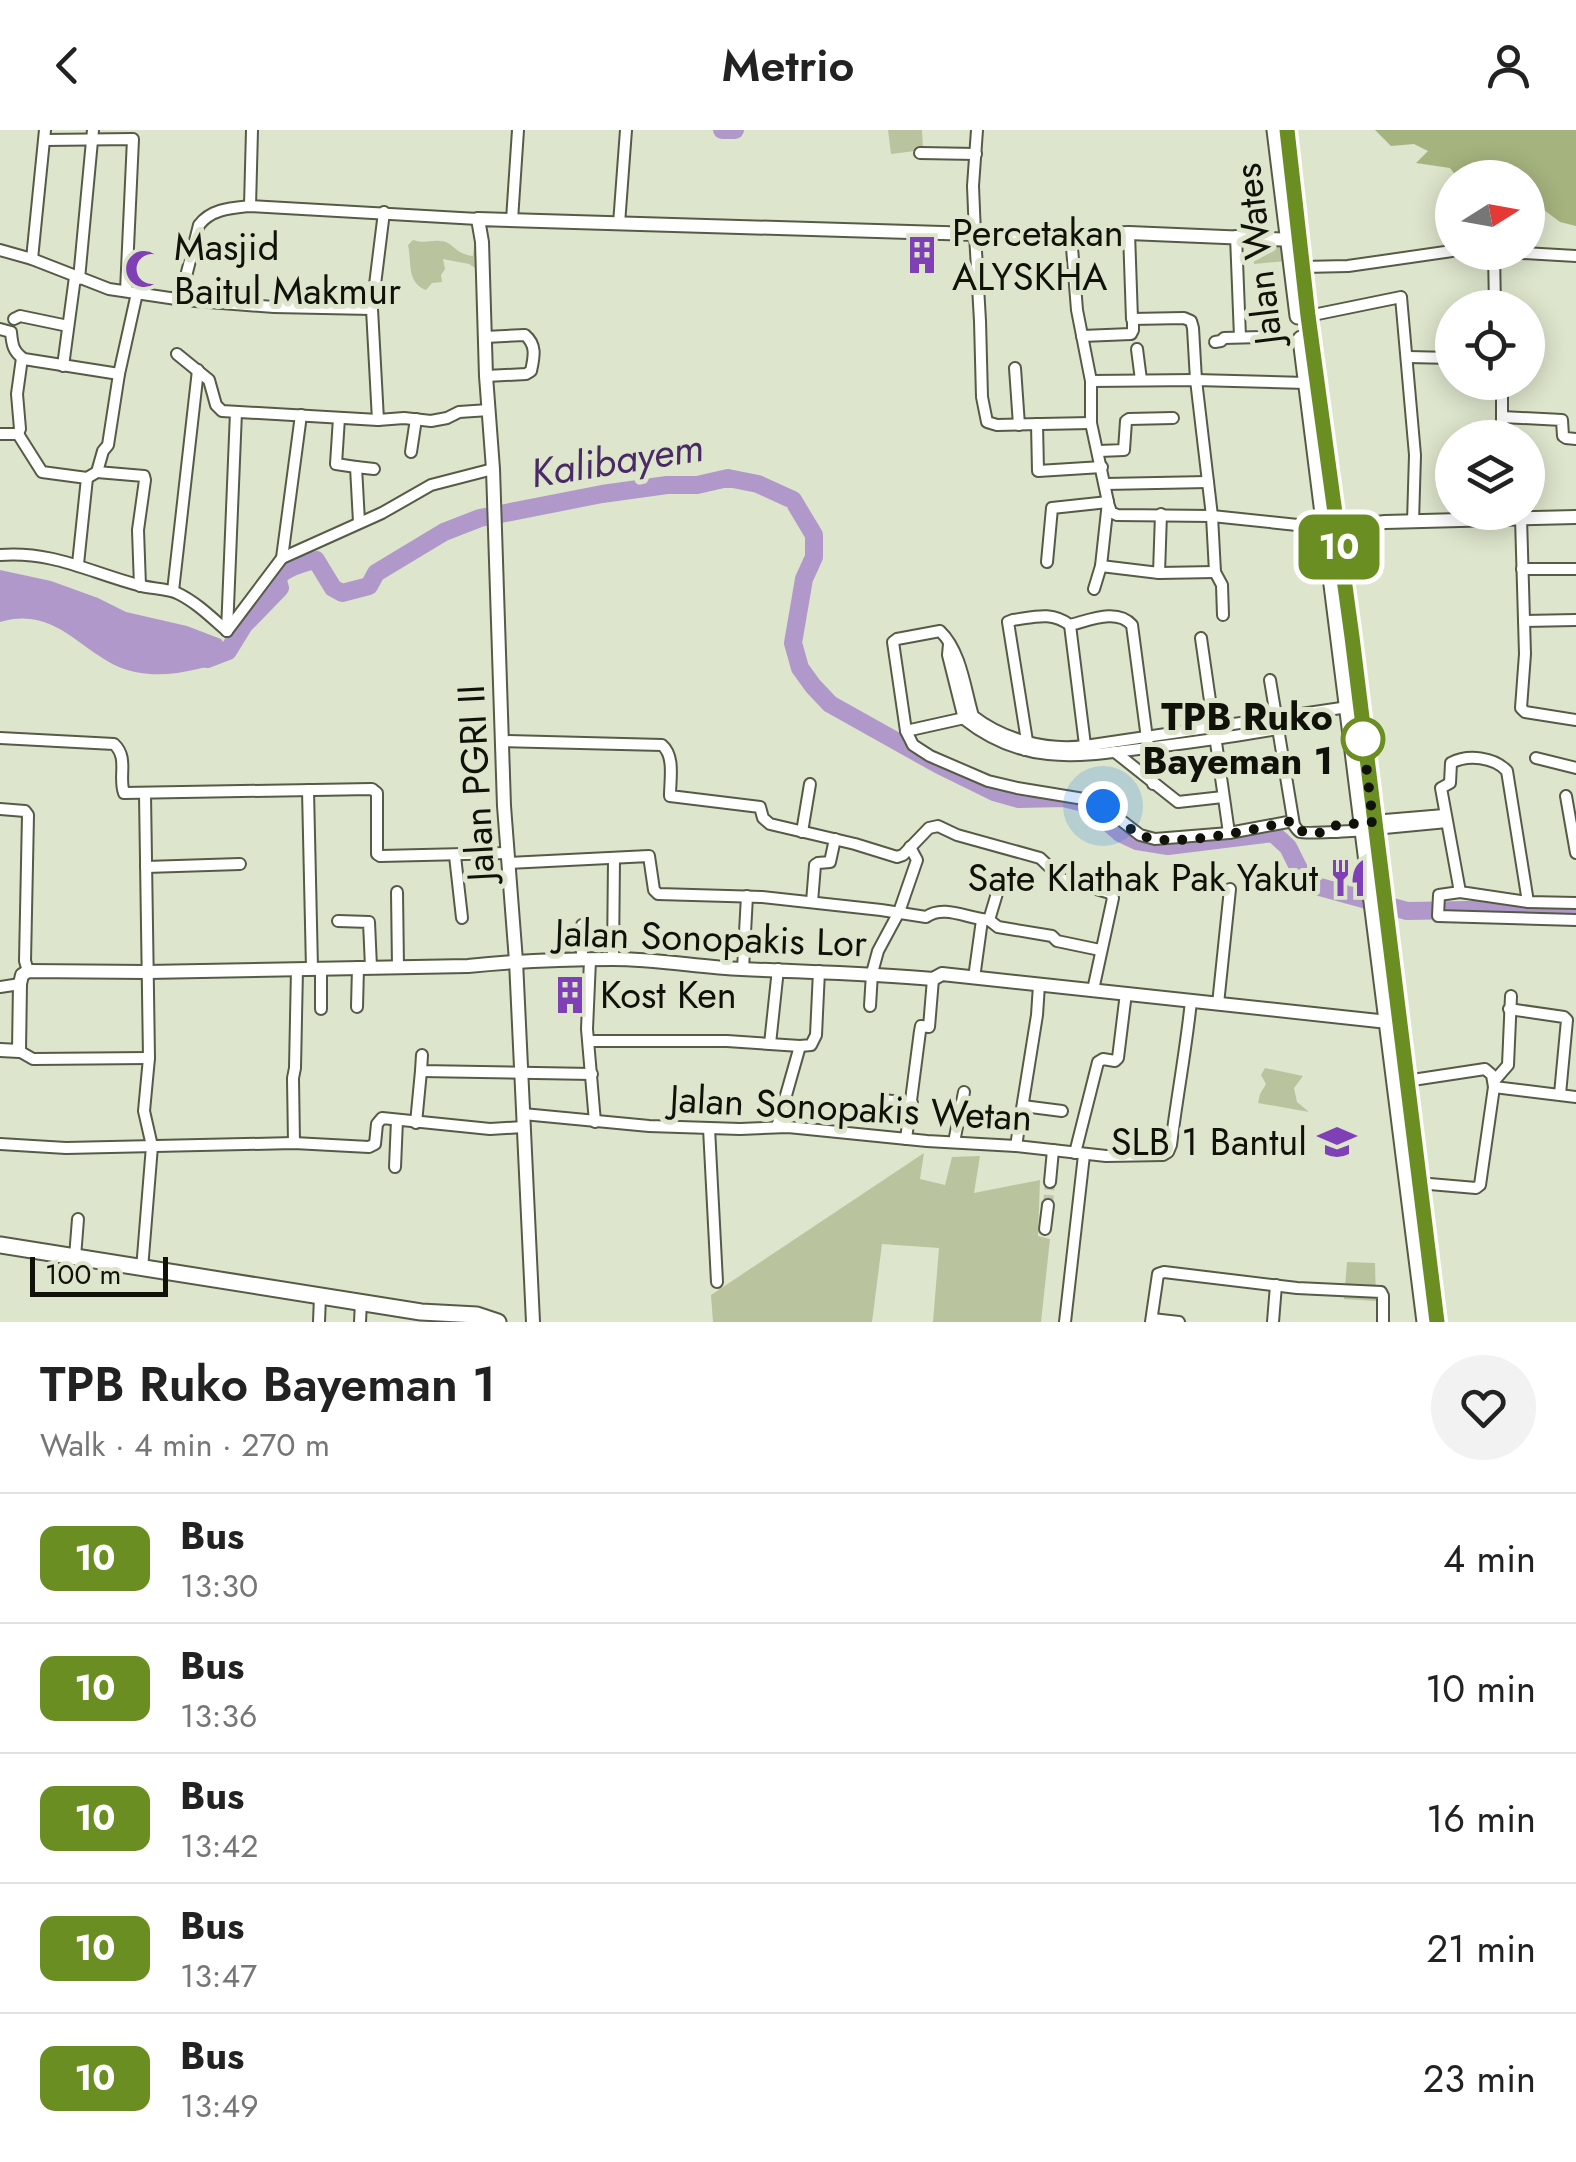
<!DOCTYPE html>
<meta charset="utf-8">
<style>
:root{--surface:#fff;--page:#f2f2f2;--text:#222;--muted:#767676;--line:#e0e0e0}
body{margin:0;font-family:Jost,sans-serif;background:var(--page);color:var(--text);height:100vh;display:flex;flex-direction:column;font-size:38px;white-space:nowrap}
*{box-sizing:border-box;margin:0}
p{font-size:32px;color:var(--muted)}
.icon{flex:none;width:55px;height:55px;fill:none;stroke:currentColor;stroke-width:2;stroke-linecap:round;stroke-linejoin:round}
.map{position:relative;height:1192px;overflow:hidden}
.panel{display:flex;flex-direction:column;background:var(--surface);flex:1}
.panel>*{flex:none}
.badge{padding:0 20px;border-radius:15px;font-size:35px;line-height:65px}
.needle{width:65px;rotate:79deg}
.tools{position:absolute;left:1435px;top:30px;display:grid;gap:20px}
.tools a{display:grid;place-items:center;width:110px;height:110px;border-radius:50%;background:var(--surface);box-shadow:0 5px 25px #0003;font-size:50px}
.scale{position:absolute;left:30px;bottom:25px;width:138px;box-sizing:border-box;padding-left:10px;border:5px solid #10120a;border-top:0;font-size:28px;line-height:35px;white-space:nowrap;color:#10120a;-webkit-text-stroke:8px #dde5cc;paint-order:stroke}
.you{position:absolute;width:50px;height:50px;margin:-25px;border:8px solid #fff;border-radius:50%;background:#1a73e8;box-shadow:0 0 0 15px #1a73e833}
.map>.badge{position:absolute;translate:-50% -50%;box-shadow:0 0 0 5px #fff}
.round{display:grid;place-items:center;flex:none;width:105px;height:105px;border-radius:52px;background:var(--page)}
.headline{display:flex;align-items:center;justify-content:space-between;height:170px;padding:0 40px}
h1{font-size:48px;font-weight:600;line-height:75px}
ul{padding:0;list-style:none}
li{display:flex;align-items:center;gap:30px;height:130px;padding:0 40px;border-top:2px solid var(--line)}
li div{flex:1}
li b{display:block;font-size:38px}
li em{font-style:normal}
li .badge{min-width:110px;font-weight:700;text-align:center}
header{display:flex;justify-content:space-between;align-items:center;height:130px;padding:0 40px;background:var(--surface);font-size:45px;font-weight:600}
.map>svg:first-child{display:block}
.green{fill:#b9c49e}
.forest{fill:#a5b37e}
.water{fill:#b099ca}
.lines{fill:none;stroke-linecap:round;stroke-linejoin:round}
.river{stroke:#b099ca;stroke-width:18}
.minor-tunnel{stroke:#bec5af;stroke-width:10;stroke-dasharray:10 5;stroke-linecap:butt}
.minor-casing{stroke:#555b46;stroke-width:14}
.tertiary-casing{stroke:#555b46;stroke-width:16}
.secondary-casing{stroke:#555b46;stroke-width:19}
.primary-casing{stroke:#555b46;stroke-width:19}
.minor{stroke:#fff;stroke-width:10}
.tertiary{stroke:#fff;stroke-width:12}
.secondary{stroke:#fff;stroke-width:15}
.primary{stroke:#fff;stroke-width:15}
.line-casing{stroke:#fff;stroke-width:22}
.line{stroke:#6b8e23;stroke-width:15}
.walk{stroke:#10120a;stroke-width:10;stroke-dasharray:0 18}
.stop-dot{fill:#fff;stroke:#6b8e23;stroke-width:5}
.labels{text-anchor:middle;stroke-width:10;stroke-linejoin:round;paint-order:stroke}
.poi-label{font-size:38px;fill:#10120a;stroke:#dde5cc;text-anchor:start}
.street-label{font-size:38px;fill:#10120a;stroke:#dde5cc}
.stop-label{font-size:38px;font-weight:bold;fill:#10120a;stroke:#dde5cc;text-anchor:end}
.water-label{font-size:40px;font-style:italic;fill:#4a2a66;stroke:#dde5cc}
</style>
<header><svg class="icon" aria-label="back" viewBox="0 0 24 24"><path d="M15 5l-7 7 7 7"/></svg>Metrio<svg class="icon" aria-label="person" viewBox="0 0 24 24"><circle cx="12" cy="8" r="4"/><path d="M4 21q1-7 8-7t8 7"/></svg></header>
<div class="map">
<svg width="1576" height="1192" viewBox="0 0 1576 1192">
<rect width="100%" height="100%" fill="#dde5cc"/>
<g class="green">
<polygon points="888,0 922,0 923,20 891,24"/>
<path d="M489,107L486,131L480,141L469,134L443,129L445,139L441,145L442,152L432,153L426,160C406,152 412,132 408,115L413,110C425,114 430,110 440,111C453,111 454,124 473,126C474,114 475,108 489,107Z"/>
<polygon points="1252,111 1285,114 1287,131 1254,134"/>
<polygon points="1265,938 1303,946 1294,958 1297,972 1309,982 1258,973 1260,964 1266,954 1261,945"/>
<polygon points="924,1023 920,1049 945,1055 952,1027 980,1026 974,1063 1040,1050 1038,1106 1050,1109 1041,1192 933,1192 939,1118 882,1114 872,1192 713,1192 711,1165"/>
<polygon points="1347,1132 1375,1133 1376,1171 1344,1169"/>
</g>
<polygon class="forest" points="1375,0 1576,0 1576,96 1560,92 1540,77 1528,85 1528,48 1457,47 1450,38 1416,33 1428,21 1414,14 1391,16"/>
<path class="water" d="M0,440L51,451L98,468L126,482L187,496L221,509L233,528C199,541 154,552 119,537C78,519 54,476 0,492Z"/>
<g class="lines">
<g class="river">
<polyline points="722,0 735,0"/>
<path d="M207,529L228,521L244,495L280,458L277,447C288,437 301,433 316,430L333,458L342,463L369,456L376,443L444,402L480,388L602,364L667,355H697L728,348L758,354L793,370L814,405V427L804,449L793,513L800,538L813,556L830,574L939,635L994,662L1019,669L1064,668L1087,674L1120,703L1137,711L1168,716L1273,703L1288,717L1304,749L1309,754L1407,781L1576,778"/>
</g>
<polyline class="minor-tunnel" points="1048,1075 1050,1052"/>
<g class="minor-casing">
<g id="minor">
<polyline points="977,0 973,56 975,104 980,191 982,267 987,292 997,295 1091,293"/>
<polyline points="45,10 133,9 126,161"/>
<polyline points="920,23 976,24"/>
<polyline points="250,76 252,0"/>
<polyline points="512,90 518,0"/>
<polyline points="619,94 626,0"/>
<polyline points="1129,103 1132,189 1184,188 1191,191 1193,198 1196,250 1212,386 1215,442 1222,455 1223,485"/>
<polyline points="1071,105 1077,180 1091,251 1091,293 1108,372 1101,436 1094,459"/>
<polyline points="1236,106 1240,207"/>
<polyline points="0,120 32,129 109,159 183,170 274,177 372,179"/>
<polyline points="1494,122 1495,178"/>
<polyline points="1504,122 1576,126"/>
<polyline points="32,129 45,0"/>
<polyline points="1303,137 1348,136 1452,121"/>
<polyline points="79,149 93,0"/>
<path d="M175,167L182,162L199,95C211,79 231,78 250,76L478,89"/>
<polyline points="1308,186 1401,167 1415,325 1413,392"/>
<polyline points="14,189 20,186 68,196"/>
<path d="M0,199L11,202C12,214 13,222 24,229L119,244"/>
<polyline points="1082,206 1131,204 1133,200 1133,189"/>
<path d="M485,207L525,205C537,215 534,227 531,241L526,244L486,246"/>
<polyline points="1215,212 1221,211 1224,208 1261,207"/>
<polyline points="1137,219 1141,250"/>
<polyline points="177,224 209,250 216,275 222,281 378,290 404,288 431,291 447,288 459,282 489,280"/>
<polyline points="1408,227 1452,228"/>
<polyline points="63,236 75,147"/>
<polyline points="1015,238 1019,295"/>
<polyline points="1091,251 1196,250 1306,253"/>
<polyline points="1502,252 1502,308"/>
<polyline points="1502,287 1562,290 1563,306 1566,308 1576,309"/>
<polyline points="339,288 336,334 356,337 359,392"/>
<polyline points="378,290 372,179 384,82"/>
<polyline points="1037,294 1038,341 1102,337"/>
<polyline points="0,304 18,304 42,342 87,348"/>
<polyline points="18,304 20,299 17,264 22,228"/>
<polyline points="1099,321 1124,320 1126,291 1129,289 1173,288"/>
<polyline points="411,322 416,289"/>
<polyline points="356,337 374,339"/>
<polyline points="97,342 144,346 145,350 138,400 140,456"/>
<polyline points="1105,354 1208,352"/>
<polyline points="1108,373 1111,382 1117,385 1212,386 1326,398"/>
<polyline points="1521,388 1525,524 1521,578 1525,582 1576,590"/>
<path d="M0,425C53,421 89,442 138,455C150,459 165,458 177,463C196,472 211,487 227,501"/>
<polyline points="282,428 301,285"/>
<polyline points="1047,432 1052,378 1108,372"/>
<polyline points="78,434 87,348 97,342 103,321 108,315 119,244 137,163"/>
<polyline points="1101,436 1159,443 1215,442"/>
<polyline points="1522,439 1576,439"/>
<polyline points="1159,443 1161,384"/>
<polyline points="173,461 198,240"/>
<polyline points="1524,491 1576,490"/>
<polyline points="1070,495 1086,623"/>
<polyline points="227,501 282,428 382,383 431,355 493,339"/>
<polyline points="227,501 236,282"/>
<polyline points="1201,508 1229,703 1293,691"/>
<path d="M949,514L948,525L964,589C1026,638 1082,626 1155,617C1196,612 1237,606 1277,599L1287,587"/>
<path d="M1270,550L1294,695C1296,698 1298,701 1300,702C1304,704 1356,701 1364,700"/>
<polyline points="906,601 969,587"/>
<path d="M0,608L114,614C129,628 118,647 124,663L372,659L377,663V724L380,726L508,723"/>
<path d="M503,611L662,615C675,626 670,649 670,666L760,677L763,688L770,694L855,714L897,727L903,725L929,698L938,696L957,705L1040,728L1062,749L1110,763L1113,768L1093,860"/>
<path d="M1025,620L1027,611L1008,492L1013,490C1035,487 1051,481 1070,495C1090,490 1117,478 1132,495L1153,654"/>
<polyline points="1115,622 1178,672 1223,667"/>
<polyline points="1536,628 1576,638"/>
<polyline points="308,660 312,839"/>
<polyline points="1566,666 1576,723"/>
<polyline points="0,679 25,681 28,685 25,831 28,841"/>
<polyline points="1373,691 1444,685"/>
<polyline points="1374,699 1447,692"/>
<polyline points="802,702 810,654"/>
<path d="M1229,703L1155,709L1140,705L1096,671L1017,658L988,651L930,626L913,615L906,601L893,512L897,509L940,501C961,521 965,559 973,586C1004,610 1047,621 1085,616L1348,577"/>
<polyline points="455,726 462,788"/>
<path d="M508,733L649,726L654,760L658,764L762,767L881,780L926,787C944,774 968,789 989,790L998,760"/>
<polyline points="146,737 240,734"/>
<polyline points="397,762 398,837"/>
<polyline points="1460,762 1439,765 1438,786 1576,790"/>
<polyline points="812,772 815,735 818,733 830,732 835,709"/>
<path d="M1528,772L1507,641C1494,627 1468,624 1451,633L1450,653L1441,658L1460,762L1528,772L1576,773"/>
<polyline points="989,790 998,797 1052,806 1057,811 1100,820"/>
<polyline points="338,791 369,792 371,837"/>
<polyline points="582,829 582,795"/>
<polyline points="613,829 614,729"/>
<polyline points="590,830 587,899 595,992"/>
<polyline points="743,839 747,766"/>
<polyline points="974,848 982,790"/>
<polyline points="0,857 20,854"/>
<polyline points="1218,874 1230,759"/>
<polyline points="870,876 872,843 878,821 899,782 917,730 910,717"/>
<polyline points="357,877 358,837"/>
<polyline points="321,879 321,838"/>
<polyline points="1509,879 1564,887 1567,890 1560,964"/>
<polyline points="590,911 727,911 800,916 811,915 816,905 819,841"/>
<polyline points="770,914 778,839"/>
<polyline points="19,921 33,929 149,928"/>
<polyline points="422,925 421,941 592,944"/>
<polyline points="1406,951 1485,939 1492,945 1494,957 1576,967"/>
<polyline points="883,970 912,973"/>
<polyline points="1023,976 1062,981"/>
<path d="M523,984L649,996L740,999L788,997L927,1011L1016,1016L1106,1026L1163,1025L1168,1022L1171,1015C1177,966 1186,920 1191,871"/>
<polyline points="416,993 421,941"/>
<polyline points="777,997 800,916"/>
<polyline points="709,998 717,1152"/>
<polyline points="906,1009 920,901 921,896 929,897 933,849"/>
<polyline points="954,1012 964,962"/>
<polyline points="294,1013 293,948 295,938 297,839"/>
<polyline points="0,1014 66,1018 294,1013 369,1017 375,1014 377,994 382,988 490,999 523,997"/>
<polyline points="1016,1016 1037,885 1039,855"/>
<polyline points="1075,1023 1098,932 1103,929 1115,931 1118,928 1126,863"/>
<polyline points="395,1037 397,990"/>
<polyline points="1050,1052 1053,1020"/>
<polyline points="1418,1053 1476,1058 1480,1055 1495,950 1508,935 1511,866"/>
<polyline points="1045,1099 1048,1075"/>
<polyline points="75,1127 78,1089"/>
<polyline points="142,1139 152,1016 144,981 149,928 145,664"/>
<polyline points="1152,1189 1179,1192"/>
<polyline points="319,1192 320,1166"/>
<polyline points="360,1192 361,1172"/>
<polyline points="1065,1192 1084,1025"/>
<polyline points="1151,1192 1158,1144 1164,1142 1297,1158 1381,1162 1383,1166 1383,1192"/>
<polyline points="1273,1192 1276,1155"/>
</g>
</g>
<g class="tertiary-casing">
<g id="tertiary">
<polyline points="1337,398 1385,392 1576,387"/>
<path d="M0,920L19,921L20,854L22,845L28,841L147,842L468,836C516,831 564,829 613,829C656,829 699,837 742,839C806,842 869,843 933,849L942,844L1388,892"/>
<polyline points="533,1192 516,831 504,676 493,339 486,246 482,112 478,89 975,104 1071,105 1129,103 1295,110"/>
</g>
</g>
<g class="secondary-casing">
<polyline id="secondary" points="0,1115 421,1182 477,1185 498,1192"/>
</g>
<g class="primary-casing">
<g id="primary">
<polyline points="1275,0 1298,186"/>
<polyline points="1287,0 1308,186 1351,507 1437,1192"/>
<polyline points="1301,209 1425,1192"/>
</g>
</g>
<use href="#minor" class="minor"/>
<use href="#tertiary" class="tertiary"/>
<use href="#secondary" class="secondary"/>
<use href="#primary" class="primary"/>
</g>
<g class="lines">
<g class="line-casing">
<polyline id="line" points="1287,0 1308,186 1352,507 1437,1192"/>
</g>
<use href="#line" class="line"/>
<path class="walk" d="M1103,676C1115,685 1128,699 1141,705C1172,720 1258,698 1292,691C1300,707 1320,707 1332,696L1373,692L1363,609"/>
</g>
<defs>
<g id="building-bare" transform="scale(3)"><path d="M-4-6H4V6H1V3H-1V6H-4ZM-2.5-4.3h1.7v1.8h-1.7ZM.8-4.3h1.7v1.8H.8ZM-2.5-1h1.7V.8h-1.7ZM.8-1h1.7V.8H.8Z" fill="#8040b5" stroke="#dde5cc" stroke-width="2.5" paint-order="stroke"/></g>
<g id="mosque-bare" transform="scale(3)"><path d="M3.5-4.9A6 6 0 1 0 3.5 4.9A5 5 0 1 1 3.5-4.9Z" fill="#8040b5" stroke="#dde5cc" stroke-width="2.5" paint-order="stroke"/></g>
<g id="restaurant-bare" transform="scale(3)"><path d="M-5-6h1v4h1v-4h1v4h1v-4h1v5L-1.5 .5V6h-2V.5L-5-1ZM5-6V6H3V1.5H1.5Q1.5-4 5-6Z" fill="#8040b5" stroke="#dde5cc" stroke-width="2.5" paint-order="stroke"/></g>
<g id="school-bare" transform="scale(3)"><path d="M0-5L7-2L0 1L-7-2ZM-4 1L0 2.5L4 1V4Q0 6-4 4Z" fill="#8040b5" stroke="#dde5cc" stroke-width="2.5" paint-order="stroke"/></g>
</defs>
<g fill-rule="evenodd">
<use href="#building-bare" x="922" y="125"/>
<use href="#mosque-bare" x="144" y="139"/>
<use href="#restaurant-bare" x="1348" y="748"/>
<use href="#building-bare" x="570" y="865"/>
<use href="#school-bare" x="1337" y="1012"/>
</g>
<circle class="stop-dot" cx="1363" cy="609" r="20"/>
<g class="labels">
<g class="poi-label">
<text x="952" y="116">Percetakan<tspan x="952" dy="44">ALYSKHA</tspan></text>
<text x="174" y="130">Masjid<tspan x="174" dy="44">Baitul Makmur</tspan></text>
<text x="1318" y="761" text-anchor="end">Sate Klathak Pak Yakut</text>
<text x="600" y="878">Kost Ken</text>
<text x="1307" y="1025" text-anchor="end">SLB 1 Bantul</text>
</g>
<g class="street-label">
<text transform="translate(1258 124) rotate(-97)" y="13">Jalan Wates</text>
<text transform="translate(476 653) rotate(-93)" y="13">Jalan PGRI II</text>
<text transform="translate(711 808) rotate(2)" y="13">Jalan Sonopakis Lor</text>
<text transform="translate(851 978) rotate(3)" y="13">Jalan Sonopakis Wetan</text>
</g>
<g class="stop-label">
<text x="1333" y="600">TPB Ruko<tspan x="1333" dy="44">Bayeman 1</tspan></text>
</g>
<g class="water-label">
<text transform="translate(617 330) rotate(-9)" y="14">Kalibayem</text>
</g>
</g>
</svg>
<div class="tools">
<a><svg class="needle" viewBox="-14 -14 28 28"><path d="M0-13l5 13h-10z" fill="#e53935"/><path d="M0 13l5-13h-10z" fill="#767676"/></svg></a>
<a><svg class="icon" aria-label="locate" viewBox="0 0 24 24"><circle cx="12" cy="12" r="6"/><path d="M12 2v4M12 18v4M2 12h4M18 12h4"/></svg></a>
<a><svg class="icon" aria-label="layers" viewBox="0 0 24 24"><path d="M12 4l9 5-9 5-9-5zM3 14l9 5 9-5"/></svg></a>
</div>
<div class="scale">100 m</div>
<div class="you" style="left:1103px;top:676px"></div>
<b class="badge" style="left:1339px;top:417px;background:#6b8e23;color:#fff">10</b>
</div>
<section class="panel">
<div class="headline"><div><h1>TPB Ruko Bayeman 1</h1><p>Walk · 4 min · 270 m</p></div><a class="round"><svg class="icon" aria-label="heart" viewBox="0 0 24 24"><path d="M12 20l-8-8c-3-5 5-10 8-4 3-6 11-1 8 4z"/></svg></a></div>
<ul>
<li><span class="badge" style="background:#6b8e23;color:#fff">10</span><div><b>Bus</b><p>13:30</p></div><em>4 min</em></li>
<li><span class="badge" style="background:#6b8e23;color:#fff">10</span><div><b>Bus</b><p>13:36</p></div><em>10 min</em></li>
<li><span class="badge" style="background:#6b8e23;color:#fff">10</span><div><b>Bus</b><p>13:42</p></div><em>16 min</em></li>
<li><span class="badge" style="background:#6b8e23;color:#fff">10</span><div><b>Bus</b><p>13:47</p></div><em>21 min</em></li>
<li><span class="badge" style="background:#6b8e23;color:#fff">10</span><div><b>Bus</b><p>13:49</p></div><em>23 min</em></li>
</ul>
</section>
